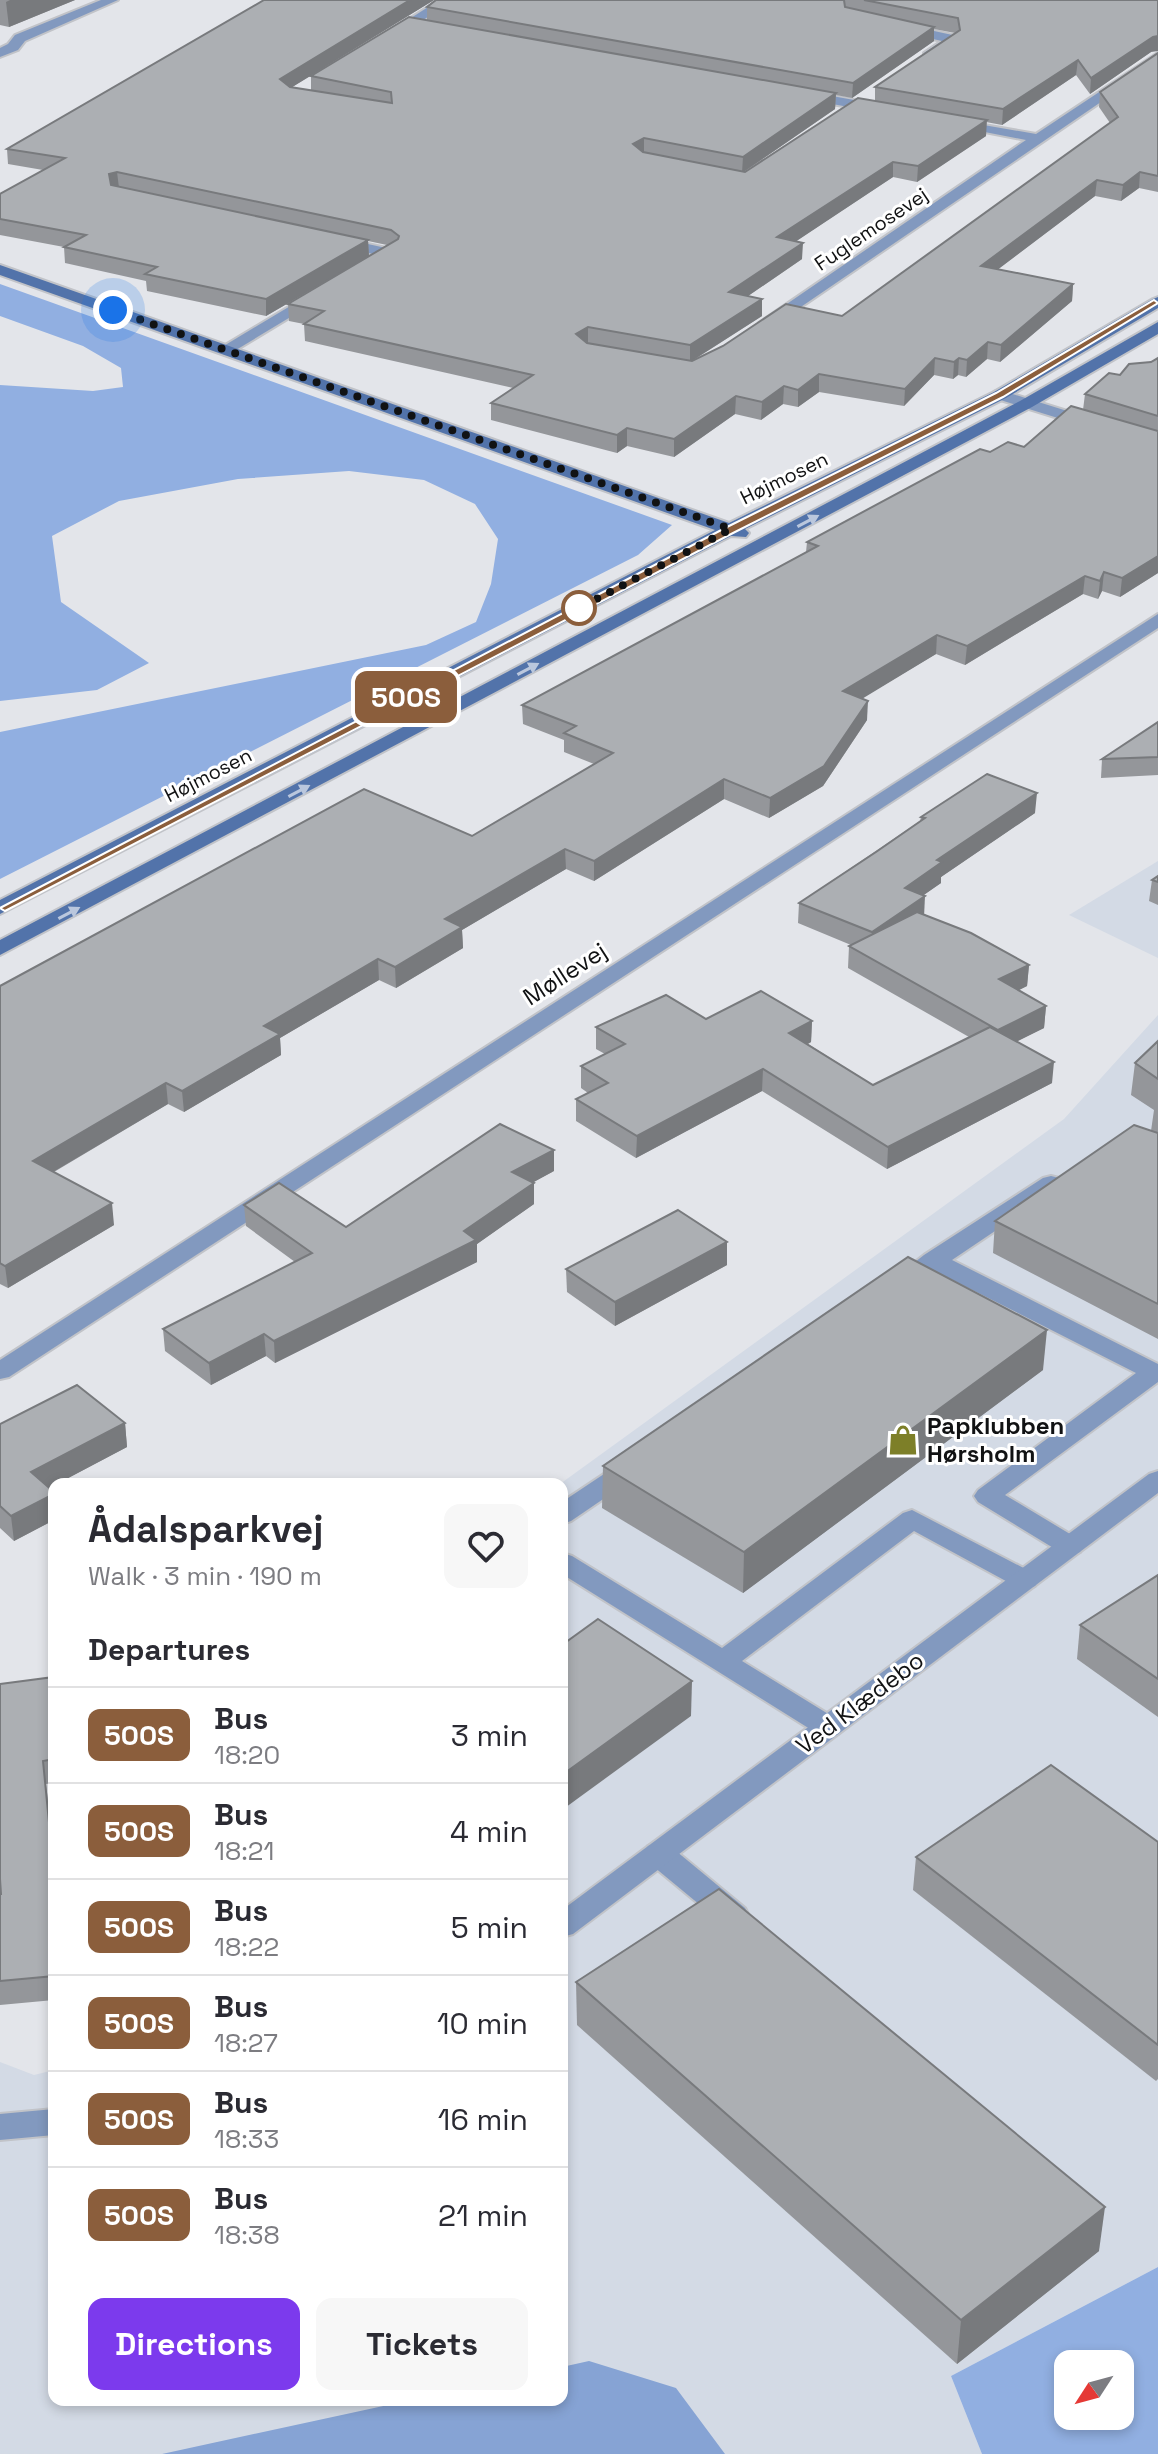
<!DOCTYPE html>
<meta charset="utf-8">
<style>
:root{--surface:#fff;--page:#f7f7f7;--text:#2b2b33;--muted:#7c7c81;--line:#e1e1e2;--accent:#7c3aed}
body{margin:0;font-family:"Space Grotesk",sans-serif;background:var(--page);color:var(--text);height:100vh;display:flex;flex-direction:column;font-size:30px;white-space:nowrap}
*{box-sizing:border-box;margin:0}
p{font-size:26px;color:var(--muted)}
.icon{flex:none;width:44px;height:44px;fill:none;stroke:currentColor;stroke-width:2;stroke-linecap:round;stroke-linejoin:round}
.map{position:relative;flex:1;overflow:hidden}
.details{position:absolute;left:48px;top:1478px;width:520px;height:928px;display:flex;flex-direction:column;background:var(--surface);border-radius:16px;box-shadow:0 4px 12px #0003}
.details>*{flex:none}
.badge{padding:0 16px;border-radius:12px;font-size:28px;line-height:52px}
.needle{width:52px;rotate:234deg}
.buttons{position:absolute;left:1054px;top:2350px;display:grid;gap:16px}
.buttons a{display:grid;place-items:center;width:80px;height:80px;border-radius:16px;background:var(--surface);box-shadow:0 4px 12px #0003;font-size:40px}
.you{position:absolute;width:40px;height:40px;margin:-20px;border:6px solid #fff;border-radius:50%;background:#1a73e8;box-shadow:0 0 0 12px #1a73e833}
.map>.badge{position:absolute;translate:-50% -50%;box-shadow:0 0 0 4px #fff}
h2{padding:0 40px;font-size:30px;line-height:72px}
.round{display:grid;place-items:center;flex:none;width:84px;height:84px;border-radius:16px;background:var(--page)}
.head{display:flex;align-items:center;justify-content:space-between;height:136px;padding:0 40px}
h1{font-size:38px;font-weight:700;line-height:60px}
.action{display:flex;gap:16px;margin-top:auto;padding:16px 40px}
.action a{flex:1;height:92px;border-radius:16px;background:var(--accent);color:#fff;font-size:32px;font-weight:700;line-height:92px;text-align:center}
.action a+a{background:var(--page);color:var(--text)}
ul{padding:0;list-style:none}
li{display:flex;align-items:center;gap:24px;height:96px;padding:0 40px;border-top:2px solid var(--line)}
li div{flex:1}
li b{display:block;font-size:30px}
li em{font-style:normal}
li .badge{min-width:88px;font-weight:700;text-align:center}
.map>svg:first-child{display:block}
.built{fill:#d3dae5}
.forest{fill:#91afe1;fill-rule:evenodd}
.water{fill:#86a3d4}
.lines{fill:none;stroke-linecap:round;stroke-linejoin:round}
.lane-casing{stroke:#c1c3c8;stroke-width:4}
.street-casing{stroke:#c1c3c8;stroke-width:4}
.secondary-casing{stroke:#c1c3c8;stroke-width:4}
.lane{fill:#8299bf;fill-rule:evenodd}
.street{fill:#8299bf;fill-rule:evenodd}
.secondary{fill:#5273aa;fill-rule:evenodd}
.wall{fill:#94969a;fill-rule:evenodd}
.shaded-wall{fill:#787a7d}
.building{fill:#acafb3;stroke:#787a7d;stroke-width:2}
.oneway{fill:#bac7dd}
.line{fill:#8b5e3c;stroke:#fff;stroke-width:2}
.walk{stroke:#111213;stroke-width:8;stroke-dasharray:0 14.4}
.stop-dot{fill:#fff;stroke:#8b5e3c;stroke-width:4}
.labels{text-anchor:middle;stroke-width:6;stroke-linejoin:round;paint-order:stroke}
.far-street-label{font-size:20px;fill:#111213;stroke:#fff}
.street-label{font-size:24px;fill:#111213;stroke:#fff}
.poi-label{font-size:24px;font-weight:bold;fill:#111213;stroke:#fff;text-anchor:start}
</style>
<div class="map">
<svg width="1158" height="2454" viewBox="0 0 1158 2454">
<rect width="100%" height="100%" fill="#e3e5ea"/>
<g class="built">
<polygon points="1158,861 1158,958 1069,915"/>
<polygon points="1158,1015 1158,2267 951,2376 982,2454 0,2454 0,2062 34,2075 54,2070 54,2400 562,2400 560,1484 1064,1119"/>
</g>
<g class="forest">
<polygon points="0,284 672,525 638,555 0,879 0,732 426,645 476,622 491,584 498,539 475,504 424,480 349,471 238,479 119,501 52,536 61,602 149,663 97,690 0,701 0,385 93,391 123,387 121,368 83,346 0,316"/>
<path d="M1158,2267V2454H982L951,2376ZM1068,2364H1120V2416H1068Z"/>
</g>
<polygon class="water" points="589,2361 676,2388 725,2454 162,2454 411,2400 562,2400 562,2367"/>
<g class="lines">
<g class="lane-casing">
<g id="lane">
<polygon points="101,0 118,0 25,41 18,50 0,57 0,48 8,44 15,35"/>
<polygon points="1051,1176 1059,1178 1063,1183 1059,1188 952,1260 1158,1364 1158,1382 1005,1495 1080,1540 1083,1546 1080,1552 1070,1555 1060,1552 978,1502 974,1496 978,1490 1136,1373 935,1271 908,1289 890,1289 887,1284 924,1255 1043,1178"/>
<polygon points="628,1462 637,1464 641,1470 637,1476 571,1521 562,1524 562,1502 619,1464"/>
<polygon points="912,1510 1035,1574 1039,1580 1035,1586 1025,1589 1015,1586 914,1531 742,1661 838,1720 842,1727 838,1734 828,1737 818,1734 562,1574 562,1553 572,1556 722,1648 903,1513"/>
<polygon points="659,1843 670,1846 745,1908 749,1916 745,1924 734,1927 723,1924 648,1862 644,1854 648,1846"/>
</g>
</g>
<g class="street-casing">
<g id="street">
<polygon points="439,0 454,0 397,37 386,34"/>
<polygon points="902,24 957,36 958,39 934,59 924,59 924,53 942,41 897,31 897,25"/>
<polygon points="1158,53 1158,63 773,326 767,328 759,323 1026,140 949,125 949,119 1036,134"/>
<polygon points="804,91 882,105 889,109 882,113 799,98 799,92"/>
<polygon points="336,237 395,250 397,253 378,266 368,266 368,260 377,255 331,244 329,241"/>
<polygon points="317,290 322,292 322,298 231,353 225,355 217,350"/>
<polygon points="1000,390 1096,420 1098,423 1090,428 994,398 994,392"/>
<polygon points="1158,614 1158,628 9,1377 0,1379 0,1360"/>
<polygon points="1158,1471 1158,1493 573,1934 562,1937 562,1910 1149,1474"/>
<polygon points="54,2109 54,2135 0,2140 0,2114"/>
</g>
</g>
<g class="secondary-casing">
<g id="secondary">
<polygon points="0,265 729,523 994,392 1153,299 1158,297 1158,308 1006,398 745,529 749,533 746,537 731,536 0,914 0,900 715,530 0,275"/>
<polygon points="1158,322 1158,334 1032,407 0,955 0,940 1020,401"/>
</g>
</g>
<use href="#lane" class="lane"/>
<use href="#street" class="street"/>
<use href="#secondary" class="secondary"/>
</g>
<g class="wall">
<polygon points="0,0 75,0 9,27 0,25"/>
<path d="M264,0H434L292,87L311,90V76L427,21V7L436,0H1158L1151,52L1090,94L1076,75L1002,125L986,122V136L917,182L893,177L796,241L802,259L748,296L762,299V316L692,361L842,316L1110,123L1099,107L1100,92L1158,53V192L1139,188L1121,201L1095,196L998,269L1073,284L1072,301L1000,362L987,359L966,377L958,375L953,379L934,375L904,406L819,392L798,407L783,404L761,420L735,414L674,457L627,446L617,453L491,420V403L513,388L305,341L304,324L289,321L288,304L354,265L266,316L147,291L146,281L65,263L64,247L0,235V194L43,170L8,164L7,149ZM934,29L955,33L875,87V101L744,172L835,109L836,95L852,98L934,41ZM368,241L387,245L369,256Z"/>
<polygon points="1158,358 1158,573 1120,597 1102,591 1098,599 1083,594 965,665 936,654 862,698 867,720 823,786 769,818 724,799 594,881 566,869 462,930 463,948 396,988 379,980 280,1038 281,1055 184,1112 168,1104 54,1172 114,1225 8,1288 0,1284 0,986 472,836 594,764 564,752 564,740 523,724 522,705 806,552 807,542 990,452 1024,447 1083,410 1085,394 1120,375 1151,362"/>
<polygon points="1158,722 1158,775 1101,778 1102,759"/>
<polygon points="1035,813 941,877 941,883 923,895 924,914 1029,965 1027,986 1019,990 1046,1006 1044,1028 1017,1041 1052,1083 887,1169 762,1091 636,1158 576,1121 576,1099 588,1093 581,1088 581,1066 605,1054 596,1049 596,1027 706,1019 812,1021 811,1042 808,1044 873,1085 969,1037 848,968 849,946 851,945 798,923 799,903 920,821 921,817"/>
<polygon points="1158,876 1158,905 1149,901 1152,880"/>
<polygon points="1158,1041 1158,1339 993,1253 995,1221 1151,1131 1154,1110 1131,1095 1135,1063"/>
<polygon points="554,1171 533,1182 534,1204 477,1244 477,1262 275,1363 266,1356 211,1385 165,1351 163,1329 295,1262 246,1226 244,1205 346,1227"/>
<polygon points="727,1242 727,1265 615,1326 567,1292 566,1269"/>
<polygon points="1043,1370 743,1593 602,1508 603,1466"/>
<polygon points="125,1423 127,1447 49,1488 54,1492 54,1520 14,1541 0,1528 0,1424"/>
<polygon points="1158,1575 1158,1717 1077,1659 1080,1625"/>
<polygon points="54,1677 54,1783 46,1784 54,1853 54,2000 0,2005 0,1894 1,1894"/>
<polygon points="1158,1842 1158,2079 1156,2081 913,1890 916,1857"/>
<polygon points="576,1982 1099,2251 957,2364 577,2025"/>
</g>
<g class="shaded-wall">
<polygon points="10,0 75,0 9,27 6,2"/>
<polygon points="410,0 434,0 281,94 280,79"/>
<polygon points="934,27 934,41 852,98 853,83"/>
<polygon points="1158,36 1158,51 1151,52 1090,94 1091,78 1153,37"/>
<polygon points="1078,60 1076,75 1002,125 1003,109"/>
<polygon points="836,93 835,109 742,173 743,157"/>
<polygon points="987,120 986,136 917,182 918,166"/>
<polygon points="644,138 644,154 633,144"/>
<polygon points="893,162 893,177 777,254 777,237"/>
<polygon points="117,172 119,188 111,190 109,174"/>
<polygon points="1140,172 1139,188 1121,201 1123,185"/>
<polygon points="1097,180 1095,196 980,283 981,266"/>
<polygon points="368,240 369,256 266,316 266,299"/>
<polygon points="803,243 802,259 729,309 729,292"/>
<polygon points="1073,284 1072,301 1000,362 1001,345"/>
<polygon points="762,299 762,316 690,362 690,345"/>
<polygon points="588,327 588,344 576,334"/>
<polygon points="988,342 987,359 966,377 967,360"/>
<polygon points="935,358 934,375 904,406 905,389"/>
<polygon points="959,358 958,375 953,379 954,362"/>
<polygon points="819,374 819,392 798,407 798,390"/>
<polygon points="784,386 783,404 761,420 762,402"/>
<polygon points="736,396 735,414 674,457 674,439"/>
<polygon points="627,428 627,446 617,453 617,435"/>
<polygon points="1158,556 1158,573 1120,597 1122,578"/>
<polygon points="1104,572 1102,591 1098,599 1100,581"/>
<polygon points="1085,576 1083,594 965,665 967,646"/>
<polygon points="937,635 936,654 842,711 843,691"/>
<polygon points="868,701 867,720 823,786 769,818 770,798"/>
<polygon points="724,779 724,799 594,881 594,861"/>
<polygon points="1037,793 1035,813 941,877 941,883 904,909 905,888 937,860"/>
<polygon points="565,849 566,869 462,930 463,948 396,988 395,967 445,919"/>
<polygon points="925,896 924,917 871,953 872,932"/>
<polygon points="378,959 379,980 280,1038 281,1055 184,1112 182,1091 264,1026"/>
<polygon points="1029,965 1027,986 997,1001 999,979"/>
<polygon points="1046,1006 1044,1028 996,1052 998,1030"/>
<polygon points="812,1021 811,1042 788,1054 789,1033"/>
<polygon points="1054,1062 1052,1083 887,1169 888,1147"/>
<polygon points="763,1069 762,1091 636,1158 637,1136"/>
<polygon points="166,1083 168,1104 36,1182 33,1161"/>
<polygon points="554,1150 554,1171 512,1194 512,1172"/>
<polygon points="534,1183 534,1204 477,1244 477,1262 275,1363 274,1341 464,1231"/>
<polygon points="112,1203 114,1225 8,1288 5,1266"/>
<polygon points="727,1242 727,1265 615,1326 615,1302"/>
<polygon points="1047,1330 1043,1370 743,1593 744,1552"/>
<polygon points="264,1334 266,1356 211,1385 209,1363"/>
<polygon points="125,1423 127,1447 57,1484 54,1484 54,1485 34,1496 31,1472"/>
<polygon points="54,1494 54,1520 14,1541 11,1516"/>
<polygon points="692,1681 691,1716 562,1810 562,1775"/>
<polygon points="1105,2207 1099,2251 957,2364 961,2320"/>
</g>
<g class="building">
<polygon points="264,0 410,0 280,79 290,87 392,103 391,92 311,76 409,17 836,93 743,157 644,138 633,144 643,152 745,172 858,98 987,120 918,166 893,162 777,237 803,243 729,292 762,299 690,345 588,327 576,334 587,343 692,361 723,346 786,304 842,316 1118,117 1100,92 1158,53 1158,176 1140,172 1123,185 1097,180 981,266 1073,284 1001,345 988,342 967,360 959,358 954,362 935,358 905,389 819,374 798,390 784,386 762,402 736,396 674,439 627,428 617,435 491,403 533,375 304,324 324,311 288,304 398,239 399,236 391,230 117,172 109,174 111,185 368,240 266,299 145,274 157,267 64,247 86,235 0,219 0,194 65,158 7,149"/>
<polygon points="436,0 844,0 845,7 934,27 853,83 427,7"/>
<polygon points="864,0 1158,0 1158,36 1153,37 1091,78 1078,60 1003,109 875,87 960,30 958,18"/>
<polygon points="1158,358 1158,416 1085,394 1109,373 1120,375 1129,364 1151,362"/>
<polygon points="1071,406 1158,431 1158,556 1122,578 1104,572 1100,581 1085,576 967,646 937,635 843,691 868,701 824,766 770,798 724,779 594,861 565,849 445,919 462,927 395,967 378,959 264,1026 280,1034 182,1091 166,1083 33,1161 112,1203 5,1266 0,1263 0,986 364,789 472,836 613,753 564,733 576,726 522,705 818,546 807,542 980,449 990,452 1008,442 1024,447"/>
<polygon points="1158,722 1158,757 1102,759"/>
<polygon points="987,774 1037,793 937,860 942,862 905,888 925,896 872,932 799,903 876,852 925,818 921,817"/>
<polygon points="1158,876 1158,882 1152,880"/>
<polygon points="917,912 971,933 1029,965 999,979 1046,1006 998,1030 849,946"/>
<polygon points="761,991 812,1021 789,1033 873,1085 990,1027 1054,1062 888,1147 763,1069 637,1136 576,1099 608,1083 581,1066 625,1044 596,1027 666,995 706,1019"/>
<polygon points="1158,1041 1158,1079 1135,1063"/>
<polygon points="500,1124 554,1150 512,1172 534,1183 464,1231 476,1240 274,1341 264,1334 209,1363 163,1329 312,1253 244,1205 279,1183 346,1227"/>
<polygon points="1134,1125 1158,1133 1158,1304 995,1221"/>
<polygon points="678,1210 727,1242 615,1302 566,1269"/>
<polygon points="908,1257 1047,1330 744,1552 603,1466"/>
<polygon points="77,1385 125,1423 31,1472 54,1492 54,1494 11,1516 0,1506 0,1424"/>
<polygon points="1158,1575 1158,1679 1080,1625"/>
<polygon points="598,1619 692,1681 562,1775 562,1645"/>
<polygon points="54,1677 54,1759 43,1761 52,1853 54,1853 54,1976 0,1981 0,1894 1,1894 0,1879 0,1684"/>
<polygon points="1051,1765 1158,1842 1158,2045 916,1857"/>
<polygon points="719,1889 1105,2207 961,2320 576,1982"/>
</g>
<defs><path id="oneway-solid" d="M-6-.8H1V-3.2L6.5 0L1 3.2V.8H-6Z" transform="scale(2)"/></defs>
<g class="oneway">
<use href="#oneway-solid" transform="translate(808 521) rotate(-28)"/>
<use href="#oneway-solid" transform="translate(528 669) rotate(-28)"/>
<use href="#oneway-solid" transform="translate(299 791) rotate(-28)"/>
<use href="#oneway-solid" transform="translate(69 913) rotate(-28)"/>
</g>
<polygon class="line" points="1154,300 1158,303 1003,397 735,532 5,911 0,908 727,527 996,393"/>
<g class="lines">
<polyline class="walk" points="113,310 731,529 579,608"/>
</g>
<defs>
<g id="shop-bare" transform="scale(2.4)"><path d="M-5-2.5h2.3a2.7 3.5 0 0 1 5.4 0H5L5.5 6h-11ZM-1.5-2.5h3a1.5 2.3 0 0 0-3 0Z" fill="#7d7f28" stroke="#fff" stroke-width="2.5" paint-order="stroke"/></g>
</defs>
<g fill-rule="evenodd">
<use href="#shop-bare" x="903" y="1440"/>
</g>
<circle class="stop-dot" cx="579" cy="608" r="16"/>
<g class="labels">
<g class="far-street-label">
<text transform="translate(871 229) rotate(-34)" y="7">Fuglemosevej</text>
<text transform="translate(784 478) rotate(-26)" y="7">Højmosen</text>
<text transform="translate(208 775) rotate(-27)" y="7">Højmosen</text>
</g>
<g class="street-label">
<text transform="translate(565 974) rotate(-33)" y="8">Møllevej</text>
<text transform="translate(860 1703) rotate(-37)" y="8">Ved Klædebo</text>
</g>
<g class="poi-label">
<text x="927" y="1434">Papklubben<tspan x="927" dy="28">Hørsholm</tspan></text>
</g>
</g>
</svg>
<div class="buttons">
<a><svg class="needle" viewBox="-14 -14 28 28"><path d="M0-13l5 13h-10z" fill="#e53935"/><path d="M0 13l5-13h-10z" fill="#7c7c81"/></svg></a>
</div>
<div class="you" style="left:113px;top:310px"></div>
<b class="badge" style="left:406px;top:697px;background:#8b5e3c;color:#fff">500S</b>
<section class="details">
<div class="head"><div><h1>Ådalsparkvej</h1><p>Walk · 3 min · 190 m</p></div><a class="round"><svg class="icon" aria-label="heart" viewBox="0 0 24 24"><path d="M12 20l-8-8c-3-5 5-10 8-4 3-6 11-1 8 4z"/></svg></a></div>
<h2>Departures</h2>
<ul>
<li><span class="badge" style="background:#8b5e3c;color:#fff">500S</span><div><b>Bus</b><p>18:20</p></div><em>3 min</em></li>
<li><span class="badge" style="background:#8b5e3c;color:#fff">500S</span><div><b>Bus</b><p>18:21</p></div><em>4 min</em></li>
<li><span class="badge" style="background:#8b5e3c;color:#fff">500S</span><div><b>Bus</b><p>18:22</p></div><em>5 min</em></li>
<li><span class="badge" style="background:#8b5e3c;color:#fff">500S</span><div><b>Bus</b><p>18:27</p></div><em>10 min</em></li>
<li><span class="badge" style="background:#8b5e3c;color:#fff">500S</span><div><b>Bus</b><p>18:33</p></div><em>16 min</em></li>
<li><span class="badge" style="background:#8b5e3c;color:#fff">500S</span><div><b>Bus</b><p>18:38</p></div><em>21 min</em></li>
</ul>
<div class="action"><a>Directions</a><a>Tickets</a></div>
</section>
</div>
